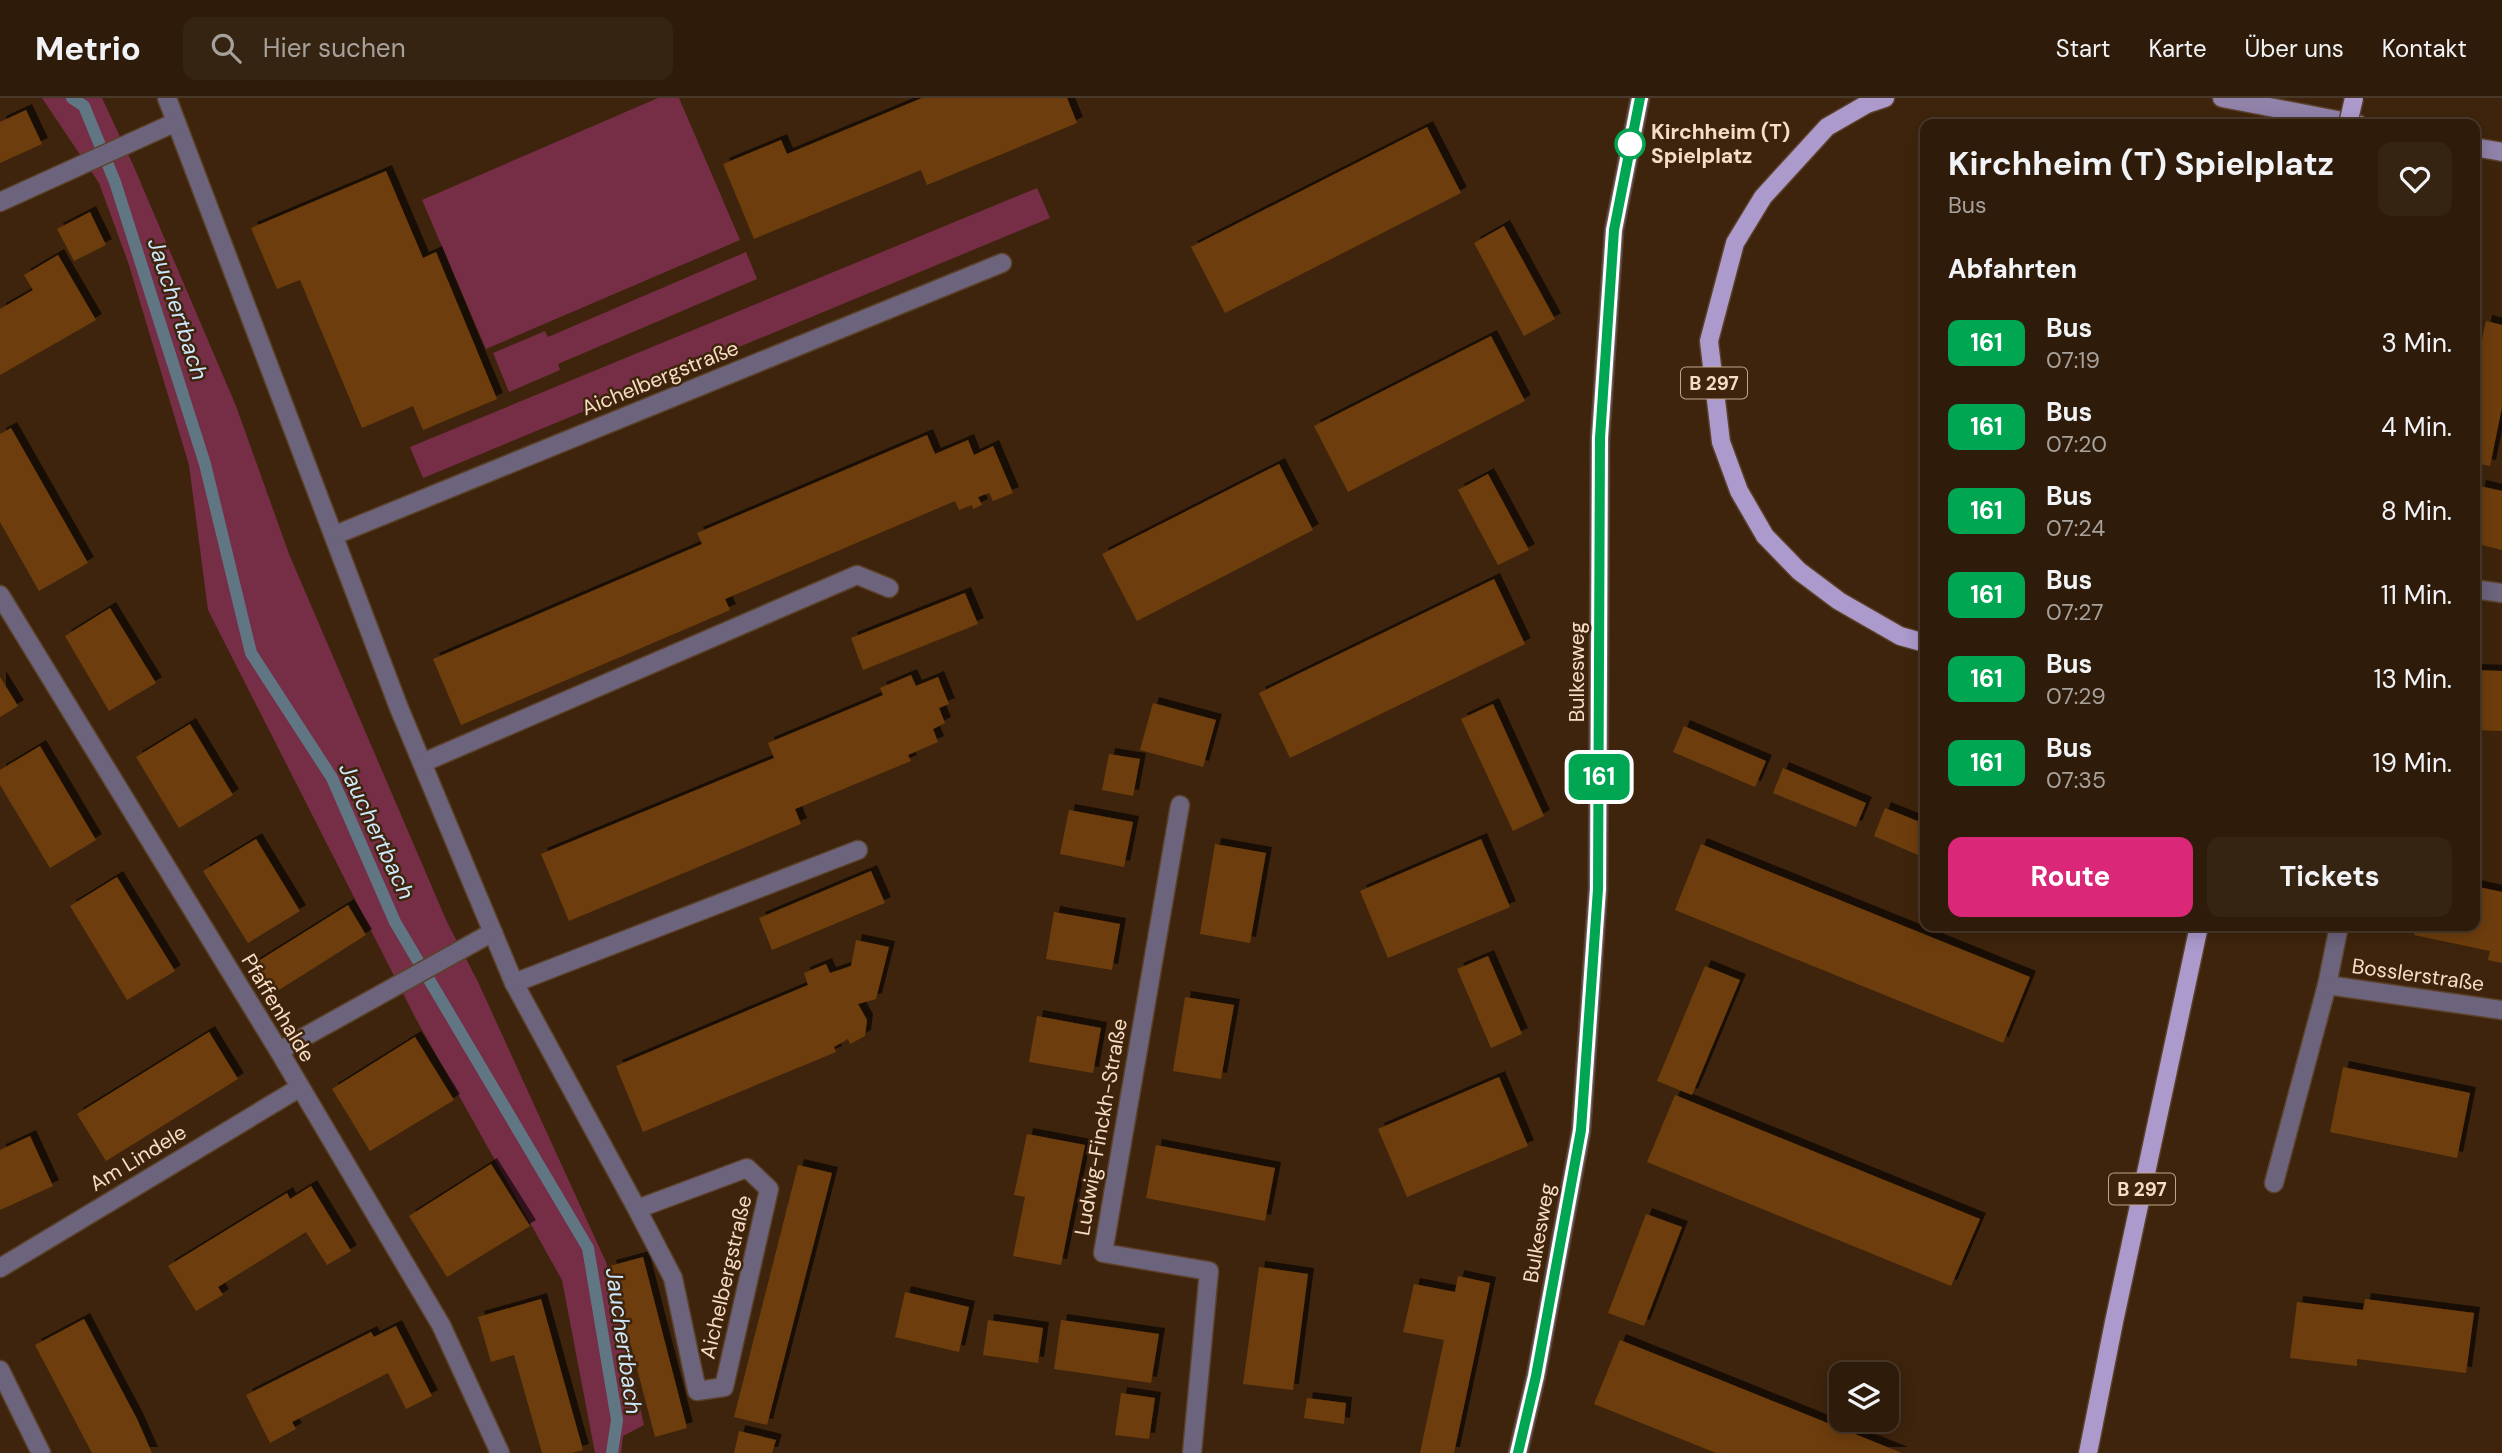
<!DOCTYPE html>
<html lang="de">
<meta charset="utf-8">
<style>
:root{--surface:#2e1b09;--page:#362412;--text:#f1f3f6;--muted:#a7a19c;--line:#49392a;--accent:#db2777}
body{margin:0;font-family:"DM Sans",sans-serif;background:var(--page);color:var(--text);height:100vh;display:flex;flex-direction:column;font-size:26px;white-space:nowrap}
*{box-sizing:border-box;margin:0}
p{font-size:23px;color:var(--muted)}
.icon{flex:none;width:38px;height:38px;fill:none;stroke:currentColor;stroke-width:2;stroke-linecap:round;stroke-linejoin:round}
.map{position:relative;flex:1;overflow:hidden}
.panel{position:absolute;left:1920px;top:21px;width:560px;height:812px;display:flex;flex-direction:column;background:var(--surface);border-radius:14px;box-shadow:0 4px 18px #0003,0 0 0 2px var(--line)}
.panel>*{flex:none}
.badge{padding:0 14px;border-radius:10px;font-size:24px;line-height:46px}
.fabs{position:absolute;left:1829px;top:1264px;display:grid;gap:14px}
.fabs a{display:grid;place-items:center;width:70px;height:70px;border-radius:14px;background:var(--surface);box-shadow:0 4px 18px #0003,0 0 0 2px var(--line);font-size:35px}
.map>.badge{position:absolute;translate:-50% -50%;box-shadow:0 0 0 4px #fff}
h2{padding:0 28px;font-size:26px;line-height:63px}
.round{display:grid;place-items:center;flex:none;width:74px;height:74px;border-radius:14px;background:var(--page)}
.head{display:flex;align-items:center;justify-content:space-between;height:119px;padding:0 28px}
h1{font-size:33px;font-weight:700;line-height:52px}
.button{display:flex;gap:14px;margin-top:auto;padding:14px 28px}
.button a{flex:1;height:80px;border-radius:14px;background:var(--accent);color:#fff;font-size:28px;font-weight:700;line-height:80px;text-align:center}
.button a+a{background:var(--page);color:var(--text)}
ul{padding:0;list-style:none}
li{display:flex;align-items:center;gap:21px;height:84px;padding:0 28px}
li div{flex:1}
li b{display:block;font-size:26px}
li em{font-style:normal}
li .badge{min-width:77px;font-weight:700;text-align:center}
header{display:flex;align-items:center;gap:42px;box-sizing:border-box;height:98px;padding:0 35px;background:var(--surface);border-bottom:2px solid var(--line)}
header strong{font-size:33px}
nav{display:flex;gap:38px;margin-inline-start:auto;font-size:24px}
.search{width:490px;height:63px;background:var(--page);display:flex;align-items:center;gap:18px;box-sizing:border-box;padding:0 24px;border-radius:14px;color:var(--muted);font-size:26px}
.map>svg:first-child{display:block}
.green{fill:#762e47}
.lines{fill:none;stroke-linecap:round;stroke-linejoin:round}
.stream{stroke:#617683;stroke-width:12}
.building{fill:#6d3e0b;filter:url(#shadow)}
.service-casing{stroke:#5c4129;stroke-width:21}
.minor-casing{stroke:#5c4129;stroke-width:21}
.secondary-casing{stroke:#5c4129;stroke-width:21}
.primary-casing{stroke:#5c4129;stroke-width:21}
.service{stroke:#6c637c;stroke-width:18}
.minor{stroke:#6c637c;stroke-width:18}
.secondary{stroke:#9082a9;stroke-width:18}
.primary{stroke:#ac9acd;stroke-width:18}
.primary-bridge-casing{stroke:#5c4129;stroke-width:21;stroke-linecap:butt}
.primary-bridge{stroke:#ac9acd;stroke-width:18}
.line-casing{stroke:#fff;stroke-width:16}
.line{stroke:#00a651;stroke-width:10}
.stop-dot{fill:#fff;stroke:#00a651;stroke-width:3.5}
.labels{text-anchor:middle;stroke-width:5;stroke-linejoin:round;paint-order:stroke}
.shield{fill:#3e240c;stroke:#c0a58d;stroke-width:2}
.shield-label{font-size:19px;font-weight:bold;fill:#f8dcc4}
.stop-label{font-size:21px;font-weight:bold;fill:#f8dcc4;stroke:#3e240c;text-anchor:start}
.street-label{font-size:21px;fill:#f8dcc4;stroke:#3e240c}
.water-label{font-size:23px;font-style:italic;fill:#cde8fd;stroke:#3e240c}
</style>
<header>
<strong>Metrio</strong>
<div class="search"><svg class="icon" aria-label="search" viewBox="0 0 24 24"><circle cx="10" cy="10" r="6"/><path d="M15 15l6 6"/></svg>Hier suchen</div>
<nav><a>Start</a><a>Karte</a><a>Über uns</a><a>Kontakt</a></nav>
</header>
<div class="map">
<svg width="2502" height="1355" viewBox="0 0 2502 1355">
<defs>
<filter id="shadow"><feDropShadow dx="6" dy="-6" stdDeviation="0" flood-color="#0009"/></filter>
</defs>
<rect width="100%" height="100%" fill="#3e240c"/>
<g class="green">
<polygon points="42,0 102,0 134,69 236,308 289,456 447,824 478,884 606,1164 644,1327 623,1338 621,1355 595,1355 562,1182 416,921 208,512 189,367 128,164 99,85"/>
<polygon points="658,0 679,0 740,142 486,251 422,102"/>
<polygon points="1037,90 1050,120 423,380 410,349"/>
<polygon points="746,154 757,181 558,266 560,272 509,294 493,255 545,233 548,239"/>
</g>
<g class="lines">
<polyline class="stream" points="72,0 84,8 115,84 205,366 251,555 332,680 395,824 588,1150 617,1322 612,1355"/>
</g>
<g class="building">
<polygon points="922,0 1067,0 1077,25 927,87 921,72 754,141 723,66 781,42 787,56"/>
<polygon points="26,12 42,46 0,65 0,24"/>
<polygon points="1427,29 1461,95 1225,215 1191,149"/>
<polygon points="386,73 423,160 436,154 497,301 423,332 413,308 362,330 300,182 277,191 251,130"/>
<polygon points="90,114 106,147 74,163 57,131"/>
<polygon points="1504,128 1555,221 1524,238 1474,145"/>
<polygon points="58,157 96,222 0,277 0,211 33,192 24,177"/>
<polygon points="2486,223 2502,227 2502,309 2490,368 2474,365 2474,278"/>
<polygon points="1491,238 1525,303 1348,394 1314,328"/>
<polygon points="11,330 88,465 39,493 0,424 0,336"/>
<polygon points="927,337 935,356 968,342 974,357 993,348 1013,395 993,403 989,395 978,399 982,407 973,411 972,407 959,412 955,403 725,501 730,512 461,627 433,561 702,446 697,435"/>
<polygon points="1279,366 1313,432 1137,523 1102,456"/>
<polygon points="1488,376 1529,452 1498,467 1458,392"/>
<polygon points="2480,388 2502,393 2502,452 2474,445 2474,412"/>
<polygon points="1494,481 1525,546 1290,660 1259,595"/>
<polygon points="965,495 978,526 863,572 851,540"/>
<polygon points="110,510 156,585 109,613 65,538"/>
<polygon points="2474,572 2502,573 2502,633 2474,632"/>
<polygon points="911,577 916,588 938,579 949,606 939,610 945,625 933,631 938,644 908,657 911,663 795,711 801,726 569,823 541,756 774,660 768,645 883,597 880,590"/>
<polygon points="0,579 18,608 0,619"/>
<polygon points="1153,605 1216,622 1203,669 1140,652"/>
<polygon points="1493,606 1544,718 1513,733 1461,621"/>
<polygon points="190,626 233,697 179,730 136,659"/>
<polygon points="1684,628 1766,663 1755,689 1673,654"/>
<polygon points="40,648 96,742 50,770 0,687 0,672"/>
<polygon points="1109,656 1140,661 1133,698 1102,692"/>
<polygon points="1783,670 1866,705 1856,729 1773,695"/>
<polygon points="1885,710 1925,726 1925,760 1874,738"/>
<polygon points="1069,712 1133,724 1124,769 1060,756"/>
<polygon points="256,741 300,813 248,845 203,773"/>
<polygon points="1481,741 1510,809 1388,860 1360,793"/>
<polygon points="1215,746 1266,755 1250,845 1200,836"/>
<polygon points="1701,746 2030,879 2003,945 1675,812"/>
<polygon points="871,773 885,805 772,852 759,820"/>
<polygon points="117,779 175,873 127,902 70,808"/>
<polygon points="2474,788 2502,794 2502,865 2488,862 2490,853 2414,837 2416,828 2474,828"/>
<polygon points="348,807 366,837 271,897 252,867"/>
<polygon points="1054,814 1120,826 1112,872 1046,861"/>
<polygon points="856,842 889,849 876,901 858,906 867,922 865,938 850,946 848,941 834,949 836,954 643,1034 616,968 808,887 804,875 826,866 830,875 851,868"/>
<polygon points="1488,858 1522,936 1491,950 1457,871"/>
<polygon points="1705,868 1740,882 1692,997 1657,983"/>
<polygon points="1185,899 1234,907 1221,981 1173,973"/>
<polygon points="1037,918 1101,930 1093,975 1029,964"/>
<polygon points="209,934 238,981 106,1063 77,1016"/>
<polygon points="415,939 454,1002 370,1053 332,991"/>
<polygon points="2343,969 2470,995 2457,1060 2330,1034"/>
<polygon points="1499,979 1528,1048 1407,1099 1378,1031"/>
<polygon points="1675,997 1980,1121 1951,1188 1647,1064"/>
<polygon points="1027,1036 1085,1047 1061,1167 1013,1158 1025,1099 1014,1097"/>
<polygon points="30,1038 53,1088 0,1112 0,1052"/>
<polygon points="1156,1047 1275,1070 1265,1123 1146,1100"/>
<polygon points="491,1066 530,1128 447,1179 409,1118"/>
<polygon points="798,1067 832,1075 767,1327 734,1319"/>
<polygon points="311,1088 351,1153 327,1167 306,1134 218,1189 223,1197 196,1213 168,1168 287,1095 290,1101"/>
<polygon points="1646,1116 1682,1129 1644,1228 1608,1215"/>
<polygon points="643,1159 687,1330 655,1339 610,1168"/>
<polygon points="1259,1169 1308,1176 1293,1292 1243,1286"/>
<polygon points="1458,1178 1490,1185 1454,1355 1420,1355 1444,1242 1403,1234 1414,1186 1455,1194"/>
<polygon points="905,1194 969,1209 959,1254 895,1239"/>
<polygon points="541,1201 583,1352 572,1355 542,1355 514,1257 491,1264 478,1219"/>
<polygon points="2365,1201 2474,1215 2466,1275 2357,1261 2357,1268 2290,1260 2297,1204 2363,1212"/>
<polygon points="84,1221 137,1321 152,1355 92,1355 35,1247"/>
<polygon points="988,1222 1043,1230 1038,1265 983,1257"/>
<polygon points="1061,1222 1159,1236 1151,1285 1054,1271"/>
<polygon points="396,1228 432,1298 406,1311 388,1275 292,1324 296,1331 270,1345 246,1297 371,1234 374,1239"/>
<polygon points="1620,1242 1723,1283 1902,1355 1716,1355 1594,1306"/>
<polygon points="1121,1295 1155,1300 1149,1341 1115,1337"/>
<polygon points="1307,1300 1346,1305 1344,1326 1304,1320"/>
<polygon points="739,1333 776,1342 772,1355 734,1355"/>
</g>
<g class="lines">
<g class="service-casing">
<polyline id="service" points="2274,1085 2327,887 2339,828"/>
</g>
<g class="minor-casing">
<g id="minor">
<polyline points="167,0 399,610 514,885 637,1111 747,1070 769,1091 724,1289 697,1293 673,1180 637,1111"/>
<polyline points="0,104 176,24"/>
<polyline points="335,437 1002,165"/>
<polyline points="2474,491 2502,495"/>
<polyline points="0,497 279,953 441,1227 500,1355"/>
<polyline points="422,665 857,477 889,490"/>
<polyline points="1180,707 1103,1155 1209,1173 1192,1355"/>
<polyline points="514,885 858,752"/>
<polyline points="2327,887 2502,912"/>
<polyline points="279,953 493,834"/>
<polyline points="0,1170 299,990"/>
<polyline points="0,1272 41,1355"/>
<polyline points="1518,1355 1536,1278 1581,1033 1598,791 1600,340 1614,132 1640,0"/>
</g>
</g>
<g class="secondary-casing">
<g id="secondary">
<polyline points="2222,0 2358,26"/>
<polyline points="2474,49 2502,54"/>
</g>
</g>
<g class="primary-casing">
<g id="primary">
<polyline points="1885,0 1867,6 1827,29 1763,99 1735,145 1709,243 1721,344 1739,393 1765,438 1799,473 1839,503 1900,538 1925,545"/>
<polyline points="2088,1355 2114,1224 2199,828"/>
</g>
</g>
<use href="#service" class="service"/>
<use href="#minor" class="minor"/>
<use href="#secondary" class="secondary"/>
<use href="#primary" class="primary"/>
<g class="primary-bridge-casing">
<polyline id="primary-bridge" points="2348,26 2354,0"/>
</g>
<use href="#primary-bridge" class="primary-bridge"/>
</g>
<g class="lines">
<g class="line-casing">
<polyline id="line" points="1518,1355 1536,1278 1581,1032 1598,791 1600,340 1614,132 1640,0"/>
</g>
<use href="#line" class="line"/>
</g>
<circle class="stop-dot" cx="1630" cy="46" r="14"/>
<g class="labels">
<g class="shield">
<rect x="1681" y="269.5" width="66" height="31" rx="5"/>
<rect x="2109" y="1075.5" width="66" height="31" rx="5"/>
</g>
<g class="shield-label">
<text x="1714" y="292">B 297</text>
<text x="2142" y="1098">B 297</text>
</g>
<g class="stop-label">
<text x="1651" y="41">Kirchheim (T)<tspan x="1651" dy="24">Spielplatz</tspan></text>
</g>
<g class="street-label">
<text transform="translate(660 280) rotate(-22)" y="7">Aichelbergstraße</text>
<text transform="translate(1577 574) rotate(-90)" y="7">Bulkesweg</text>
<text transform="translate(2418 877) rotate(8)" y="7">Bosslerstraße</text>
<text transform="translate(278 910) rotate(59)" y="7">Pfaffenhalde</text>
<text transform="translate(1101 1029) rotate(-80)" y="7">Ludwig-Finckh-Straße</text>
<text transform="translate(138 1060) rotate(-31)" y="7">Am Lindele</text>
<text transform="translate(1539 1135) rotate(-80)" y="7">Bulkesweg</text>
<text transform="translate(726 1179) rotate(-77)" y="7">Aichelbergstraße</text>
</g>
<g class="water-label">
<text transform="translate(178 211) rotate(72)" y="8">Jauchertbach</text>
<text transform="translate(377 733) rotate(65)" y="8">Jauchertbach</text>
<text transform="translate(624 1243) rotate(82)" y="8">Jauchertbach</text>
</g>
</g>
</svg>
<div class="fabs">
<a><svg class="icon" aria-label="layers" viewBox="0 0 24 24"><path d="M12 4l9 5-9 5-9-5zM3 14l9 5 9-5"/></svg></a>
</div>
<b class="badge" style="left:1599px;top:679px;background:#00a651;color:#fff">161</b>
<section class="panel">
<div class="head"><div><h1>Kirchheim (T) Spielplatz</h1><p>Bus</p></div><a class="round"><svg class="icon" aria-label="heart" viewBox="0 0 24 24"><path d="M12 20l-8-8c-3-5 5-10 8-4 3-6 11-1 8 4z"/></svg></a></div>
<h2>Abfahrten</h2>
<ul>
<li><span class="badge" style="background:#00a651;color:#fff">161</span><div><b>Bus</b><p>07:19</p></div><em>3 Min.</em></li>
<li><span class="badge" style="background:#00a651;color:#fff">161</span><div><b>Bus</b><p>07:20</p></div><em>4 Min.</em></li>
<li><span class="badge" style="background:#00a651;color:#fff">161</span><div><b>Bus</b><p>07:24</p></div><em>8 Min.</em></li>
<li><span class="badge" style="background:#00a651;color:#fff">161</span><div><b>Bus</b><p>07:27</p></div><em>11 Min.</em></li>
<li><span class="badge" style="background:#00a651;color:#fff">161</span><div><b>Bus</b><p>07:29</p></div><em>13 Min.</em></li>
<li><span class="badge" style="background:#00a651;color:#fff">161</span><div><b>Bus</b><p>07:35</p></div><em>19 Min.</em></li>
</ul>
<div class="button"><a>Route</a><a>Tickets</a></div>
</section>
</div>
